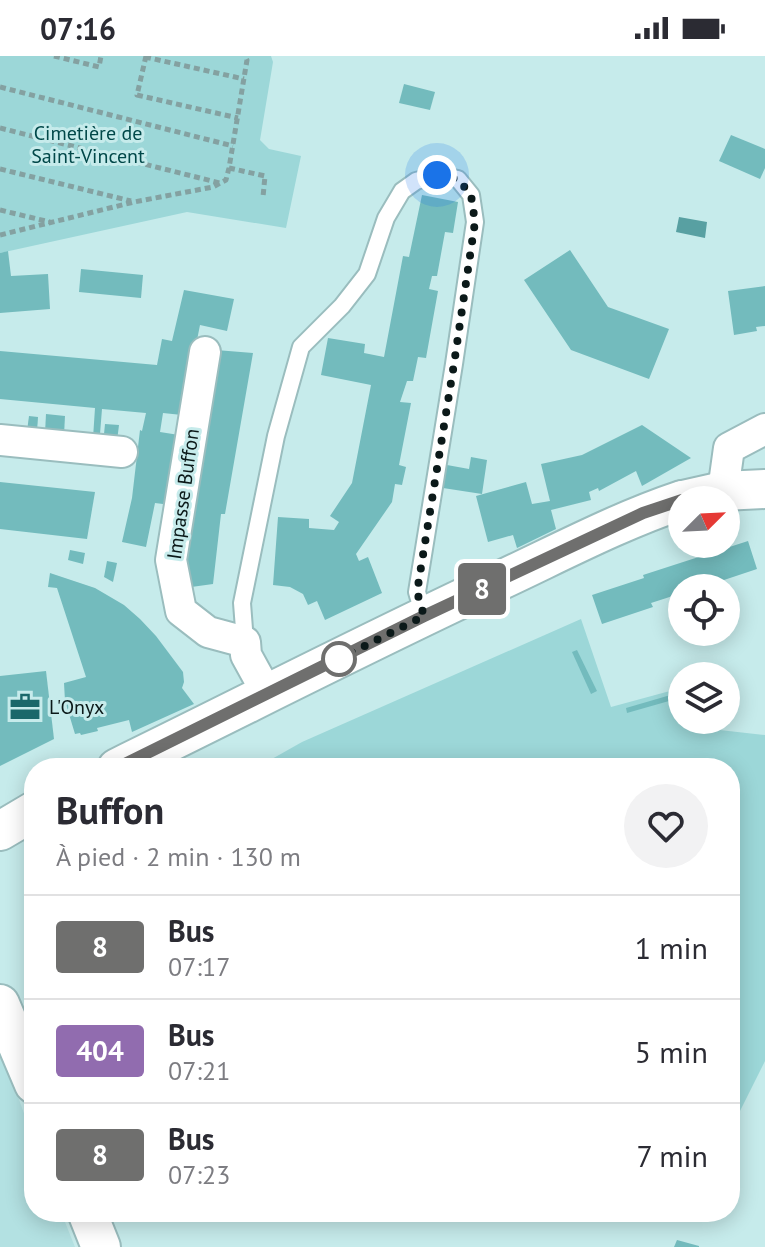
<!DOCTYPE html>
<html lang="fr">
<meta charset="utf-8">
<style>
:root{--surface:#fff;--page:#f2f2f3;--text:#2b2b33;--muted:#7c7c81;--line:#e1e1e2}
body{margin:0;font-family:"PT Sans",sans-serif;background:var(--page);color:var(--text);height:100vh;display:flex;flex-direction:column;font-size:30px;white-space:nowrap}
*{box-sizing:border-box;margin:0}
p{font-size:26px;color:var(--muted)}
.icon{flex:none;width:44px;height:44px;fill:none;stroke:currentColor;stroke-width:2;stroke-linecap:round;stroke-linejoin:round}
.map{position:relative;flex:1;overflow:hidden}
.side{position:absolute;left:24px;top:702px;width:716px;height:464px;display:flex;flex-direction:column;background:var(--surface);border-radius:32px;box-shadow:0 4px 20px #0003}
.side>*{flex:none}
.badge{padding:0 16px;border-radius:6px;font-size:28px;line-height:52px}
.needle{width:52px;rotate:66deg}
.fabs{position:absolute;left:668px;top:430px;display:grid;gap:16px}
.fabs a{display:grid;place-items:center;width:72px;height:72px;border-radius:50%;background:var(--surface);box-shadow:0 4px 20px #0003;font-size:40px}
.you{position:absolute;width:40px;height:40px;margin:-20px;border:6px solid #fff;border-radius:50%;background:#1a73e8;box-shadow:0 0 0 12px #1a73e833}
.map>.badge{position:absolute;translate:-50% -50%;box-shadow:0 0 0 4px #fff}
.round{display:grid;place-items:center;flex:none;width:84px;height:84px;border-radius:42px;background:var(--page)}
.summary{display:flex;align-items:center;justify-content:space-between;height:136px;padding:0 32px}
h1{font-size:38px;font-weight:700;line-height:60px}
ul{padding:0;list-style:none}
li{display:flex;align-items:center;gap:24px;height:104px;padding:0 32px;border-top:2px solid var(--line)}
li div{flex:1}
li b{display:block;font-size:30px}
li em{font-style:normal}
li .badge{min-width:88px;font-weight:700;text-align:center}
.status{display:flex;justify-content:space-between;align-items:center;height:56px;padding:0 40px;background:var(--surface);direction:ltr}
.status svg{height:22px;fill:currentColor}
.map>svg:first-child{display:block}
.built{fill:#b3e1e2}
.green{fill:#9cd7d8}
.water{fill:#58a0a2}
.building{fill:#73bbbd}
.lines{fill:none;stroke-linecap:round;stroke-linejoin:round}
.service-casing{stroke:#9abdbe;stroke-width:20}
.minor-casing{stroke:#9abdbe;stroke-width:34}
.tertiary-casing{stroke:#9abdbe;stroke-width:42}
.path{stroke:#84a1a1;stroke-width:5;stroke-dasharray:6 4;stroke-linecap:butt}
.service{stroke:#fff;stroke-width:16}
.minor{stroke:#fff;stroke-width:30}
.tertiary{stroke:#fff;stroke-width:38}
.line-casing{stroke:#fff;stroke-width:18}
.line{stroke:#6f6f6e;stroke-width:12}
.walk{stroke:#0b1919;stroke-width:8;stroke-dasharray:0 14.4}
.stop-dot{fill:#fff;stroke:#6f6f6e;stroke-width:4}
.labels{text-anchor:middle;stroke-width:6;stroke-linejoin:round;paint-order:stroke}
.park-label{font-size:20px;fill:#014849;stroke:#c6ebeb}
.street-label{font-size:20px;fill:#0b1919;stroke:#c6ebeb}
.poi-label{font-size:20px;fill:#0b1919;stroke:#c6ebeb;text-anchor:start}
</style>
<div class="status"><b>07:16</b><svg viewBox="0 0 49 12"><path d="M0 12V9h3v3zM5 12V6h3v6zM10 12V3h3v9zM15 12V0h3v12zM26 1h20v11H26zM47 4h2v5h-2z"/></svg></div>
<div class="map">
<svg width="765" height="1191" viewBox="0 0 765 1191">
<rect width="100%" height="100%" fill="#c6ebeb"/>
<polygon class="built" points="0,991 34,1085 34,1156 61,1156 75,1191 0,1191"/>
<g class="green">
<polygon points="0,0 271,0 273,6 260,84 269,93 301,100 286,172 187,156 0,197"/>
<polygon points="581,563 611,651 681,632 682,664 691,664 693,671 765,679 765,1005 730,1075 730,712 256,712 302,686"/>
</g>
<polygon class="water" points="679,161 707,166 705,182 676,176"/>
<g class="building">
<polygon points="404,28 435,36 430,54 399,47"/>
<polygon points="731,79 765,93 765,112 760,123 719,105"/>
<polygon points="422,139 458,146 453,177 445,176 437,220 432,220 429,233 438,235 426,302 418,301 413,325 407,325 400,346 411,347 399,409 406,411 402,429 395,428 392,446 356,498 359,505 368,501 382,537 325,564 317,545 308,549 303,538 290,531 273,529 278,461 309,463 309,472 334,474 339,466 330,460 352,427 371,329 321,319 328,282 365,288 364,297 384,301 403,200 409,201"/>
<polygon points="570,194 608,251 669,273 649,323 571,294 524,224"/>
<polygon points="8,195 11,220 48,218 50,253 0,257 0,197"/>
<polygon points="81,213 143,219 141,242 79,236"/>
<polygon points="765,230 765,270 756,271 757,275 734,279 728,235"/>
<polygon points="184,234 234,243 227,275 200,269 182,359 163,357 160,376 179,379 171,449 155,447 146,491 122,486 132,442 140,374 142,375 146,357 102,353 100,378 104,378 105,368 119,369 117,385 93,382 95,352 0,343 0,295 157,309 162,283 172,285"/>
<polygon points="216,294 253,297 225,458 221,458 213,528 184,532 178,505"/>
<polygon points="46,358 65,360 64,379 45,377"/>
<polygon points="29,360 38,361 37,376 27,375"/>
<polygon points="642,369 691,402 642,430 636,415 599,435 598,432 589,436 591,444 551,454 556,473 517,492 513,479 488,486 476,440 526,426 532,448 550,445 541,408 582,399"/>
<polygon points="471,401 487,404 482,438 443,432 447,409 469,413"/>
<polygon points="0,426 95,436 87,483 0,473"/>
<polygon points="748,485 757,513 700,532 682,532 682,537 651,547 653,551 602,568 592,539 644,522 643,519"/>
<polygon points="70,494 85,497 83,508 68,504"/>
<polygon points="107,505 117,507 113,526 104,521"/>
<polygon points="50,517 95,532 124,549 140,563 156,580 183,616 184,626 182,632 194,648 132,676 129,664 97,672 98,675 81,679 80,677 75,678 65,645 64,627 86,621 57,532 48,531"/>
<polygon points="577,594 597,635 591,638 572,596"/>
<polygon points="46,615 54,683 0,710 0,620"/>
<polygon points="674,638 676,643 627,657 626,652"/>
<polygon points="102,1156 120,1156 122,1160 106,1166"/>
<polygon points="677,1184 699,1190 699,1191 674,1191"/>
</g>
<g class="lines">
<g class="service-casing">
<polyline id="service" points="245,586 242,547 276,380 301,291 342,250 367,218 386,162 402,135 416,125 437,119 458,123 471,139 475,166 454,308 417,536 424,560"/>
</g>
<g class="minor-casing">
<g id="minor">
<polyline points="205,296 171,504 181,555 208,576 245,586 246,599 268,639"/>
<polyline points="0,384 122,396"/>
<polyline points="723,435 729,392 765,373"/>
</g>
</g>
<g class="tertiary-casing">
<g id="tertiary">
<polyline points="683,444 723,435 765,433"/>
<path d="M117,712C244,650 370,585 499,525C559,497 619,465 682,444"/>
<polyline points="0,775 34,755"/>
<polyline points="0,948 34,1028"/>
<polyline points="87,1156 101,1191"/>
</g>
</g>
<g class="path">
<polyline points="54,0 99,11 101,0"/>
<polyline points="146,0 137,39 238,62"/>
<polyline points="145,1 244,23"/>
<polyline points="0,31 233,90"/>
<polyline points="0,72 220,127"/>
<polyline points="229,112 265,120 263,141"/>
<polyline points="0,113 131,145"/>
<polyline points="0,154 50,166"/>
<polyline points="0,179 134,146 213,131 226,124 229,112 247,4 245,0"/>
</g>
<use href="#service" class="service"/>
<use href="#minor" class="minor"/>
<use href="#tertiary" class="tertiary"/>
</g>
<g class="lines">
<g class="line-casing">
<polyline id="line" points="117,712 424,560 643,457 682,444"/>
</g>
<use href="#line" class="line"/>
<polyline class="walk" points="339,603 424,560 417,536 454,308 475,166 471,139 458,123 437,119"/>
</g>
<defs>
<g id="office-bare" transform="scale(2.4)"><path d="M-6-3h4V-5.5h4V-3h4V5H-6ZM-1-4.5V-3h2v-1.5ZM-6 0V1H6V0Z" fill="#1a686a" stroke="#c6ebeb" stroke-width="2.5" paint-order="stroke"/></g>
</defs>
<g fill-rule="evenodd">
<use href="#office-bare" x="25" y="651"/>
</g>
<circle class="stop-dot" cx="339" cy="603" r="16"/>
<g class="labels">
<g class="park-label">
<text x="88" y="84">Cimetière de<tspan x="88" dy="23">Saint-Vincent</tspan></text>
</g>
<g class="street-label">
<text transform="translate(183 438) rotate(-82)" y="7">Impasse Buffon</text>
</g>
<g class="poi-label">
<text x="49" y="658">L'Onyx</text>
</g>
</g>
</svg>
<div class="fabs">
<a><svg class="needle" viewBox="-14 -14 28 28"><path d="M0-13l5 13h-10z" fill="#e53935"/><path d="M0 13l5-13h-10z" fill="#7c7c81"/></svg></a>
<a><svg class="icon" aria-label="locate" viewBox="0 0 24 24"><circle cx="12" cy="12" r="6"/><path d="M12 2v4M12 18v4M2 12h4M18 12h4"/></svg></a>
<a><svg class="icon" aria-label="layers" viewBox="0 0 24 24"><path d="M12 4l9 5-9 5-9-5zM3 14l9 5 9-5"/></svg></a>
</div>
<div class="you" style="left:437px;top:119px"></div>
<b class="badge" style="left:482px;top:533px;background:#6f6f6e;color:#fff">8</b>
<section class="side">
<div class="summary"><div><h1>Buffon</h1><p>À pied · 2 min · 130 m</p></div><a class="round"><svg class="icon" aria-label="heart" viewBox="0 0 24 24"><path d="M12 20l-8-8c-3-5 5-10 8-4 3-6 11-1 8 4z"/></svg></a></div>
<ul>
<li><span class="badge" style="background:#6f6f6e;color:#fff">8</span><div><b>Bus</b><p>07:17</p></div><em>1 min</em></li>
<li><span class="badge" style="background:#916caf;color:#fff">404</span><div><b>Bus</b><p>07:21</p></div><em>5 min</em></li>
<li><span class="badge" style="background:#6f6f6e;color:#fff">8</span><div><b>Bus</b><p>07:23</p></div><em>7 min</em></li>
</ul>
</section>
</div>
